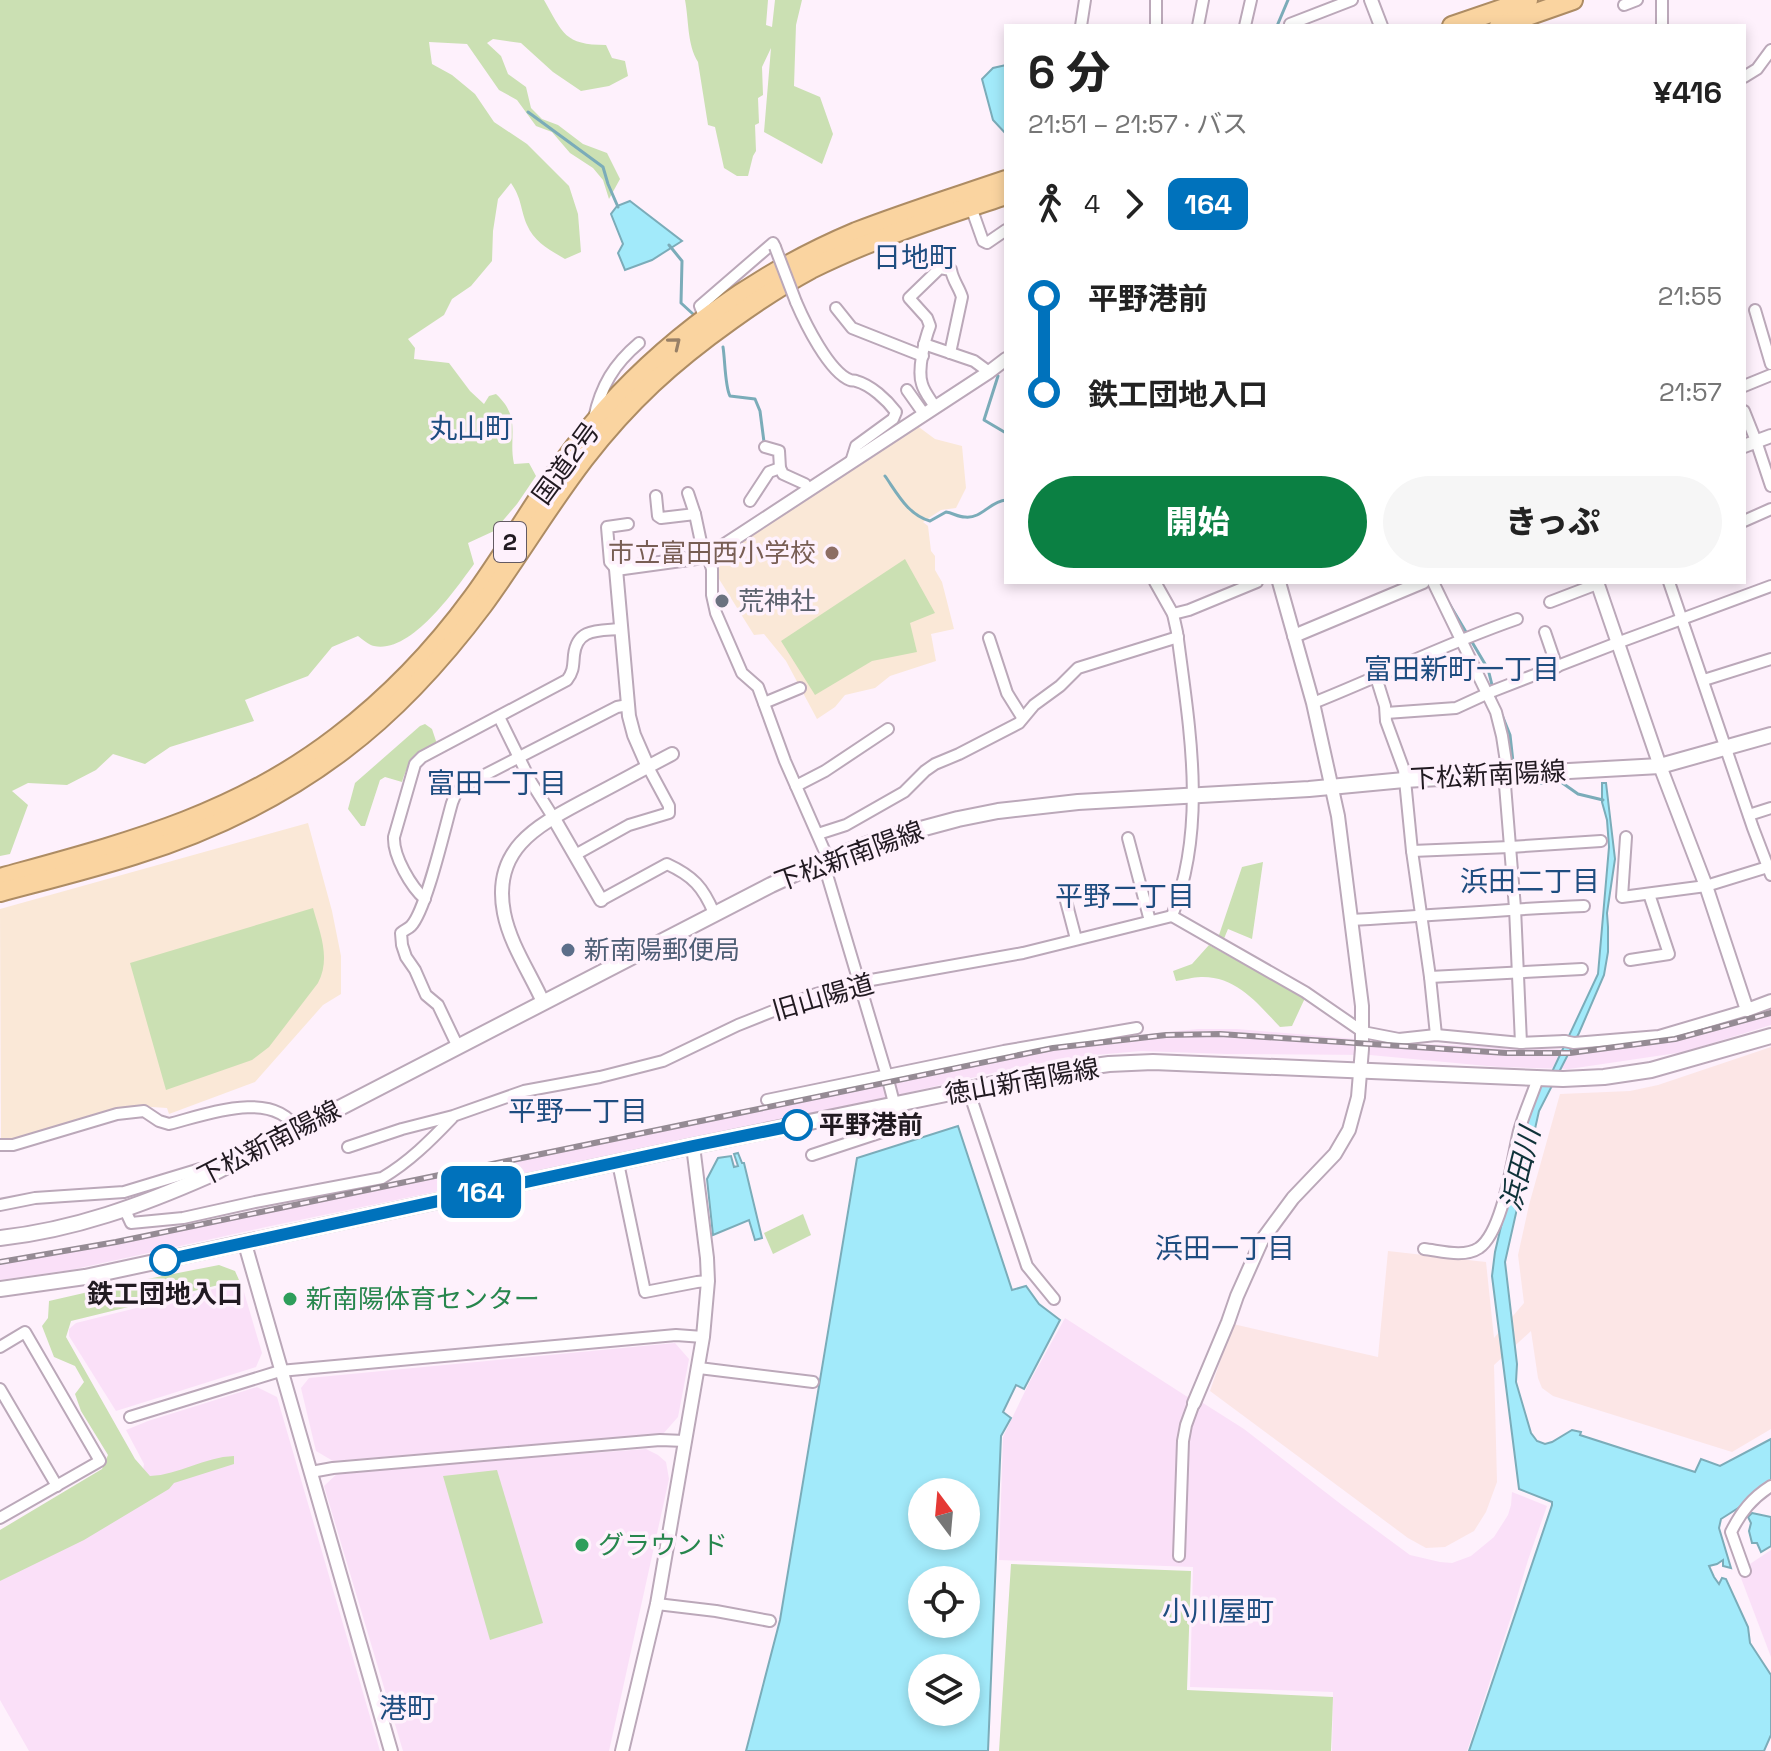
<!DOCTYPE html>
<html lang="ja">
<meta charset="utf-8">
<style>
:root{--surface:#fff;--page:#f6f6f6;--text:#222;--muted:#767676;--accent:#0b8043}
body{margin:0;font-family:"Space Grotesk","Noto Sans JP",sans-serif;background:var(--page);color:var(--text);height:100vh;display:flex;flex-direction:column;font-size:30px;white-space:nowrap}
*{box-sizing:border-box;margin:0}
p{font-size:26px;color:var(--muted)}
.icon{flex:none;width:44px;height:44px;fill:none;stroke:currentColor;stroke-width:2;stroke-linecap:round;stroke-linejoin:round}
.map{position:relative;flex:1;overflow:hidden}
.details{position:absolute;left:1004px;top:24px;width:742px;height:560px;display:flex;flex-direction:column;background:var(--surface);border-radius:0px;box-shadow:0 4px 12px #0003}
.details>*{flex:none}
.badge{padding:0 16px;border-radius:12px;font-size:28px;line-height:52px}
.needle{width:52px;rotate:344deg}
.controls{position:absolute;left:908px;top:1478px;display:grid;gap:16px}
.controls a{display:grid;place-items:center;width:72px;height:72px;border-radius:50%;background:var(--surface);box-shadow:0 4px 12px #0003;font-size:40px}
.map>.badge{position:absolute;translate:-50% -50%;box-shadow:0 0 0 4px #fff}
.legs{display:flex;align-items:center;gap:12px;height:88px;padding:0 24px;font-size:26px}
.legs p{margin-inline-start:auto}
.headline{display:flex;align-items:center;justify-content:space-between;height:136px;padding:0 24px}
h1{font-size:44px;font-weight:800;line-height:60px}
.primary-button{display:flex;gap:16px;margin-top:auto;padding:16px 24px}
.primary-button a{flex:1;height:92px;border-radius:48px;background:var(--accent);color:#fff;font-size:32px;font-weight:800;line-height:92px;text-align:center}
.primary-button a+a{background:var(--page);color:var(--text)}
ul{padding:0 24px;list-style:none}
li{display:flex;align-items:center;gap:28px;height:96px;font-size:30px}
li i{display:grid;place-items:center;width:12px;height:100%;margin:0 10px;background:currentColor}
li i::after{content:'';width:20px;height:20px;margin:-10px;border:6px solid;border-radius:50%;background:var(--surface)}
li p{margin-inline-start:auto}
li:first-child i{background:linear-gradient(#0000 50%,currentColor 0)}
li:last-child i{background:linear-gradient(currentColor 50%,#0000 0)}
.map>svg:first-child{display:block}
.commercial{fill:#fce6e6}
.built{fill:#fae0f8}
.education{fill:#fae8d7}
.green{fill:#cbe0b3}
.water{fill:#a2eafa;stroke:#7bacb9;stroke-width:2;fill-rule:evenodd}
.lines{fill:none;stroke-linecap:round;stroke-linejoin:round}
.stream{stroke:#7bacb9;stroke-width:3}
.minor-casing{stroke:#bba8b9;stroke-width:14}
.tertiary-casing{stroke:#bba8b9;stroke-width:16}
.secondary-casing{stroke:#bba8b9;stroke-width:18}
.trunk-casing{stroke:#ad8c64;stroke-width:22}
.minor{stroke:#fff;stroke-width:10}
.tertiary{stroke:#fff;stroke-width:12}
.secondary{stroke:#fff;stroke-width:14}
.trunk{stroke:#fad4a0;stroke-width:18}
.rail-casing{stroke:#958b94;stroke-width:6}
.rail{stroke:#fef1fc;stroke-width:3;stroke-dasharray:9;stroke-linecap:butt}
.minor-bridge-casing{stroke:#bba8b9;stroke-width:14;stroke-linecap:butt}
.minor-bridge{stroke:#fff;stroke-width:10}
.oneway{stroke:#988067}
.line-1-casing{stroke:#fff;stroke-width:18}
.line-1{stroke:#0072bc;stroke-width:12}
.education-dot{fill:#8d6e63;stroke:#fef1fc;stroke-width:3}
.worship-dot{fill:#6b7280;stroke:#fef1fc;stroke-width:3}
.service-dot{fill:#5c6f8a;stroke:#fef1fc;stroke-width:3}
.stop-1-dot{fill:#fff;stroke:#0072bc;stroke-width:4}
.leisure-dot{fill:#2e9e5b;stroke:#fef1fc;stroke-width:3}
.labels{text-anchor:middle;stroke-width:7;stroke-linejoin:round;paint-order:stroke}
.shield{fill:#fef1fc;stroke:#635a63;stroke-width:2}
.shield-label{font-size:24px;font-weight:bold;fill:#211a21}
.street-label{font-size:26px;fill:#211a21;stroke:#fef1fc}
.education-label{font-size:26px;fill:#785e54;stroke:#fef1fc;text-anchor:end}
.worship-label{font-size:26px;fill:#5b616d;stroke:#fef1fc;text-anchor:start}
.service-label{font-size:26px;fill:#4e5e75;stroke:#fef1fc;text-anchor:start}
.stop-label{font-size:26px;font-weight:bold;fill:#211a21;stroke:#fef1fc;text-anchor:start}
.leisure-label{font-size:26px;fill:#27864d;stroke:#fef1fc;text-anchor:start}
.neighbourhood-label{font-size:28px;fill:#1f4d80;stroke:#fef1fc}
.water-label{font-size:28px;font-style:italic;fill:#0f3239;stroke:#fef1fc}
</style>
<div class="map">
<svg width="1771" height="1751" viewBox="0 0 1771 1751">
<rect width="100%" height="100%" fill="#fef1fc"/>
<polygon class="commercial" points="1771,1047 1771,1429 1732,1452 1553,1396 1542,1388 1538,1378 1531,1331 1494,1365 1497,1482 1486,1512 1474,1531 1445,1547 1426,1548 1408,1538 1210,1391 1233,1324 1378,1357 1388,1251 1486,1262 1494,1338 1524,1303 1518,1255 1529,1205 1560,1094 1630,1091 1658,1085"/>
<g class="built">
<polygon points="1771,1009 1771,1025 1684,1052 1569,1069 1498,1067 1370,1055 1227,1054 1141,1051 1095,1055 1028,1065 880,1099 266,1227 71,1270 0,1280 0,1261 115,1242 196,1223 1069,1042 1198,1029 1237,1029 1403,1043 1574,1050 1653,1041 1686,1034 1727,1024"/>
<polygon points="241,1282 262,1353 256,1367 116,1411 69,1336 69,1329 76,1323"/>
<polygon points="1065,1318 1186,1396 1203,1403 1244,1429 1342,1505 1410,1555 1440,1562 1452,1563 1471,1556 1494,1537 1508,1515 1511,1505 1512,1492 1547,1506 1528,1560 1512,1614 1467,1751 1332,1751 1333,1692 1190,1687 1193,1567 999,1560 1003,1437 1029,1383"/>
<polygon points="675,1343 689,1359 678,1417 663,1434 333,1461 316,1451 301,1388 309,1378"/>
<polygon points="257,1387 277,1397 380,1751 29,1751 0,1700 0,1558 143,1470 144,1464 126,1430 148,1421"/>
<polygon points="646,1449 658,1455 666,1462 669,1479 609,1751 403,1751 324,1486 339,1472"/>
<polygon points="1771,1550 1771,1657 1741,1578 1747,1566"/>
</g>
<g class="education">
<polygon points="916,425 935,439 962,446 966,488 956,508 941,510 923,522 928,526 931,551 935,556 935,570 942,582 954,629 931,634 936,661 890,676 875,688 845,695 835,707 817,719 786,661 764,634 754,635 719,579 719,558"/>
<polygon points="308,823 332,911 341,956 341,994 323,1005 255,1082 169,1114 167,1108 137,1106 104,1114 6,1142 1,1141 0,909"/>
</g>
<g class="green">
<path d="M0,0H544C563,33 564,45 606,45L612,58L625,61L628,76L609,86L581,91L553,72L521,43L493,39L487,43L501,56L508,74L526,87L531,108L542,119L558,125L583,144L607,153L620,179L609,199L603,180L593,168L570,153L552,132L536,126L517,100L499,90L467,44L429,42L432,64L452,75L475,94L494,122L527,144L569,186L578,214L581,252L565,259C550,250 534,242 527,225C520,208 522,199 511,183L498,199L493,231L492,261L471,286L452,299L444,315L408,339L415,348L414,359L449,363L470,391L484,404L489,396L496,394C522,418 508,436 514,464L529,463L536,476L517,504L494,531L468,543L474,564C455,590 411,654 374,646C369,645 362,639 358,636L332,647L308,676L245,700L254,721L170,747L145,764L113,754L96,770L67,785L28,783L12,791L28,805L10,854L0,856Z"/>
<path d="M685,0H768L766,25L772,27L775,0H802L796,25L794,86L820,97L833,134L822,164L764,132L771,48L762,67L763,95L758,98L759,123L755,125L756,151L753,156L748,176H737L724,168L715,127L708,125L698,62C687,44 689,21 685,0Z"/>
<polygon points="905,559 935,613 910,623 917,652 872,661 815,695 781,641"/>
<path d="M425,724L432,729L437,744C414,756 410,757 402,782L385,777L380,780L365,826H361L348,809L355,783L420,726Z"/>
<polygon points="1263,862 1252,939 1228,929 1223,941 1218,938 1242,867"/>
<path d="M313,908C320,933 331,958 318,983L269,1047L252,1060L166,1090L130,963Z"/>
<path d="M1209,945L1305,998L1292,1026L1280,1027C1258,1004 1237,976 1201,977C1193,977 1184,980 1176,981L1173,971L1192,964Z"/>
<polygon points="803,1214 811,1235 773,1254 764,1233"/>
<path d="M219,1265L235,1271L239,1280L71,1321L66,1337L135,1459L150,1476C179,1475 204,1457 234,1456V1464L174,1483L169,1489L84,1540L0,1581V1530L102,1469L108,1455L81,1411L75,1394L84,1382L75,1366L54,1357L42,1326L48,1318L49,1301L132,1282Z"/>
<polygon points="497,1470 543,1623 490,1640 443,1476"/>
<polygon points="1011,1564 1191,1571 1187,1690 1333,1697 1331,1751 999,1751"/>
</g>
<g class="water">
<polygon points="1006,65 1006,134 993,120 982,79 993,68"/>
<polygon points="630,201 682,241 652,260 625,270 618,253 623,244 611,214 617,206"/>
<polygon points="1602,783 1606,783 1615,859 1607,913 1608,927 1608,952 1604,975 1579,1033 1539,1111 1505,1262 1517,1364 1516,1382 1531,1433 1537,1441 1545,1444 1552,1442 1572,1430 1581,1432 1580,1435 1695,1472 1701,1459 1720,1466 1771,1439 1771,1487 1721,1519 1719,1528 1731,1568 1723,1566 1723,1560 1717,1564 1709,1566 1714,1577 1719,1584 1722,1578 1726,1579 1748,1627 1750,1643 1771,1675 1771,1735 1764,1751 1469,1751 1552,1505 1552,1502 1519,1489 1492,1276 1495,1252 1524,1128 1539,1088 1552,1072 1598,974 1609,847 1607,820 1602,802"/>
<path d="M958,1126L1012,1290L1026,1286L1039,1304L1060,1320L1024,1389L1016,1385L1003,1412L1011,1418L1001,1436L988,1751H746L780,1620L857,1158ZM922,1492H966V1536H922ZM922,1580H966V1624H922ZM922,1668H966V1712H922Z"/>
<polygon points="738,1153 742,1163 744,1163 762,1238 755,1240 749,1220 713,1235 707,1179 718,1158 731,1156 734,1167 738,1166 734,1154"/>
<polygon points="1752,1513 1771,1517 1771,1546 1761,1552 1757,1543 1752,1543 1749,1531 1751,1523 1748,1517"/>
</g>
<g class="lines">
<g class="stream">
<polyline points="1277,26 1288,0"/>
<polyline points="528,112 603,167 608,184 618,207"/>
<polyline points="669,245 682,261 681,303 693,314"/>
<path d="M723,347C725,359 725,387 730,396L755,399L760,411L764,442L768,443"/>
<polyline points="998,376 984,420 1006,433"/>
<path d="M885,476C897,493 908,515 930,521L946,512C953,513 958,517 965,517C982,519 990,501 1006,500"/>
<polyline points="1447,600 1488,669 1496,701"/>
<polyline points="1502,715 1510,735 1513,762"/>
<polyline points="1516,785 1561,782 1578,794 1603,800"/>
</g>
<g class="minor-casing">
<g id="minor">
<polyline points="1662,0 1662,26"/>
<polyline points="1624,5 1637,0"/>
<polyline points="1290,24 1352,0"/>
<polyline points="1081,26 1085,0"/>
<polyline points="1156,26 1156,0"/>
<polyline points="1198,26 1203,0"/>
<polyline points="1245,26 1251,0"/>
<polyline points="1744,77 1757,69 1771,50"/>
<polyline points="971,207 983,241 987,243 1006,230"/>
<path d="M796,302C805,323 829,372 850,380C852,381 854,380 856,381C871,385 887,400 896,412L893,419L856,446L851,462"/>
<polyline points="836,308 852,328 923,356"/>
<polyline points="1755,310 1771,364"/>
<polyline points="705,319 700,306 773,243 775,247"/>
<polyline points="924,344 974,361 989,372"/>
<polyline points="1744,386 1771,375"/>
<polyline points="907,390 924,414"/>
<path d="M935,407C931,400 924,392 922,384C917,370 925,339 930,326L927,318L909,298L940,268L951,270C953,281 959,287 962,297L950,353"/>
<polyline points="1744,411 1756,441 1771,486"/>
<path d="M594,418C601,386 614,364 639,343"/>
<polyline points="765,447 779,451 780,468 783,474 805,484 808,489"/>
<polyline points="656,496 658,516 661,518 695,514 688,493"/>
<polyline points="750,501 769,472 780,468"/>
<polyline points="695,514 702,547 707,554 712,569 712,595 716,613 742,673 758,687 785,761 825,852 825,868 887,1076 900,1126 812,1155"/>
<polyline points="1744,521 1771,509"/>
<polyline points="616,569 610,562 607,527 628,524"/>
<path d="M1155,582L1173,614L1177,632C1189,726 1208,825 1172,916"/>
<polyline points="1433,582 1496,712 1502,736 1506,762 1505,785 1515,908 1521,1043"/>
<polyline points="1669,582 1753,828 1771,875"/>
<polyline points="1550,602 1597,584"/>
<polyline points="1173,614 1189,610 1257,582"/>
<polyline points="1545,632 1557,667"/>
<polyline points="989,638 1007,693 1022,717"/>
<polyline points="1376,677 1385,706 1386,721 1404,770 1412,851 1430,977 1436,1035"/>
<polyline points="1704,680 1771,659"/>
<polyline points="764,703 800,688"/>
<path d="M1313,703C1381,676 1447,643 1517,619"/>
<polyline points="1386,713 1456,708 1493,691 1617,643 1771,586"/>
<polyline points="499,717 531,782 553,817"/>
<polyline points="796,786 825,771 888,729"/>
<polyline points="1749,815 1771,808"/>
<polyline points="818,834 846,825 904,792 925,771 935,764 959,754 1019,723 1034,705 1060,686 1078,668 1178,637"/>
<polyline points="1626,837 1622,897 1706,886 1771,866"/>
<polyline points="1128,838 1150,921"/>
<polyline points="1412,851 1510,847 1601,841"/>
<polyline points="575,855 629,825 669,813 669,806 648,767"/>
<path d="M425,899C411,887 393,856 394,837L415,764L422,757L567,680C574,671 573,665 574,655C577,628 598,631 620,629"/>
<path d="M601,900L667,864C693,876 703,887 714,913"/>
<polyline points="1066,901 1076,939"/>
<polyline points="1172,916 1305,992 1363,1032 1399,1039 1436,1035 1521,1043 1565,1041"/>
<path d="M1351,920C1429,916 1506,909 1584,906"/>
<polyline points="1630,960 1669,954 1649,894"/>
<polyline points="1430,977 1582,969"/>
<polyline points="1564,1041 1574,1043 1659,1036 1747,1010"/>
<path d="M458,1047L438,1005L426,995L415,970L406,957L402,945L401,933C404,930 408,929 411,926C426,911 445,827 452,803L456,793L465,785L617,707L628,705"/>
<polyline points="968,1089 1027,1266 1054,1299"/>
<polyline points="767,1100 1004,1051 1137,1028"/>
<path d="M0,1145H13L117,1114L144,1111L159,1121L169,1124C205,1115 274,1088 297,1130"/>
<polyline points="348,1147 402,1129 453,1116 524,1091 600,1077 663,1061 738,1025 816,994 860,982 1023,953 1172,916"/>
<polyline points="618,1163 645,1292 697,1282 708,1281"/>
<polyline points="0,1205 35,1198 124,1192 200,1169 205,1170 210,1175"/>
<path d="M125,1210L131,1223L183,1218L255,1202L382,1178C409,1162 430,1141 452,1118"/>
<path d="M1424,1249C1441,1251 1464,1258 1479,1248C1503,1231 1512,1160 1519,1131C1524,1113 1532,1096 1538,1078"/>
<polyline points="0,1347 25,1332 100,1461 0,1518"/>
<polyline points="699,1368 813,1382"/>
<polyline points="0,1389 57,1486"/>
<polyline points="130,1417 280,1371 676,1335 703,1337"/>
<polyline points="311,1472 333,1468 660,1440 685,1441"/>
<polyline points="1179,1556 1183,1441 1186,1425 1194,1403"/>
<path d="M1745,1571L1731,1532C1741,1512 1752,1498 1771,1486"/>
<polyline points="657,1604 716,1611 770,1621"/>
</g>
</g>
<g class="tertiary-casing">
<g id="tertiary">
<polyline points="1371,0 1381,26"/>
<polyline points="1744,446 1771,436"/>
<polyline points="1597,582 1660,766 1706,886 1747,1010 1771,1001"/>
<polyline points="1294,636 1423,582"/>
<polyline points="648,767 634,735 629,716 616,569 696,558 717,550 989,372 1006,359"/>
<polyline points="553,817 601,900"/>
<path d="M543,1002C530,973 510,944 504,913C491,846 541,824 591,797C618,783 645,768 672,754"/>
<polyline points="245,1244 391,1751"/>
<polyline points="1194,1403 1228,1322 1237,1296 1262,1240 1293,1198 1335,1154 1349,1130 1358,1097 1362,1049 1362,1006 1338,816 1313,703 1279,582"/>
<polyline points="622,1751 657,1604 703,1337 708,1281 707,1258 693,1146"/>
</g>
</g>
<g class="secondary-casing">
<g id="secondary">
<path d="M0,1238C74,1230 142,1205 210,1175L771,885L825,860L876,841L958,819L998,811L1078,802L1309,789L1404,780L1660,766L1771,735"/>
<polyline points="0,1289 85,1277 693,1146 1052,1072 1109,1064 1153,1062 1563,1079 1604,1077 1651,1070 1771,1036"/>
</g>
</g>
<g class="trunk-casing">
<g id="trunk">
<polyline points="1452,26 1528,0"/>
<polyline points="1499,26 1573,0"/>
<path d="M0,878C123,844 233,817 337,737C388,698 435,649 473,597C514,541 547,478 592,425C662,341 756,274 856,232C905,213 956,197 1006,180"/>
<path d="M0,892C45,880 90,869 134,855C208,832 281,797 343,750C395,711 444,657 483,605C518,557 548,506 584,459C629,401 672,362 731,320C756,302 783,284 811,269C873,238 940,217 1006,195"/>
</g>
</g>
<use href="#minor" class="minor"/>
<use href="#tertiary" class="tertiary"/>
<use href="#secondary" class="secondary"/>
<use href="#trunk" class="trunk"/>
<g class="rail-casing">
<polyline id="rail" points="0,1262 116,1242 1053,1048 1166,1035 1220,1034 1506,1053 1570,1053 1675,1039 1771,1013"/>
</g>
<use href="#rail" class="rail"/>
<g class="minor-bridge-casing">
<polyline id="minor-bridge" points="775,247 796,302"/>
</g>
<use href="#minor-bridge" class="minor-bridge"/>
</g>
<defs><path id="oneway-chevron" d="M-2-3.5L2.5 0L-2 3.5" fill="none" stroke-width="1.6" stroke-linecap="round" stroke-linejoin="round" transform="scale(2)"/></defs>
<use class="oneway" href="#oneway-chevron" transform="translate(675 343) rotate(-39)"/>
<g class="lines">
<g class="line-1-casing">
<polyline id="line-1" points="165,1260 693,1146 797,1125"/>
</g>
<use href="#line-1" class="line-1"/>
</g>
<circle class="education-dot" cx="832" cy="553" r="8"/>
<circle class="worship-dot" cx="722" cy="601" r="8"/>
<circle class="service-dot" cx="568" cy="950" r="8"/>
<g class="stop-1-dot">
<circle cx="797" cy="1125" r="14"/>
<circle cx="165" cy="1260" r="14"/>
</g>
<g class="leisure-dot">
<circle cx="290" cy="1299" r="8"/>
<circle cx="582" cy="1545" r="8"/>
</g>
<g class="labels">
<rect class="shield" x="494" y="522" width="32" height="40" rx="6"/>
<g class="shield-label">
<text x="510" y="550">2</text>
</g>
<g class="street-label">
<text transform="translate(566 463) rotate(-54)" y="9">国道2号</text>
<text transform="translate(1488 775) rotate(-3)" y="9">下松新南陽線</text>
<text transform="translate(849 856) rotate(-20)" y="9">下松新南陽線</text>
<text transform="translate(823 997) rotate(-16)" y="9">旧山陽道</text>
<text transform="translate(1022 1081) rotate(-10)" y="9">徳山新南陽線</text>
<text transform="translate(269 1143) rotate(-27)" y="9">下松新南陽線</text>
</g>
<g class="education-label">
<text x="816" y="562">市立富田西小学校</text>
</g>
<g class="worship-label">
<text x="738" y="610">荒神社</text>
</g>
<g class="service-label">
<text x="584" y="959">新南陽郵便局</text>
</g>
<g class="stop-label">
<text x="819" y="1134">平野港前</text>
<text x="165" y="1303" text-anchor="middle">鉄工団地入口</text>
</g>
<g class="leisure-label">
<text x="306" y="1308">新南陽体育センター</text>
<text x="598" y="1554">グラウンド</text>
</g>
<g class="neighbourhood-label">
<text x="915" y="267">日地町</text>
<text x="471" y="438">丸山町</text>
<text x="1462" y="679">富田新町一丁目</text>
<text x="497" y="793">富田一丁目</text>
<text x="1530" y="891">浜田二丁目</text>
<text x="1125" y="906">平野二丁目</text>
<text x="578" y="1121">平野一丁目</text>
<text x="1225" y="1258">浜田一丁目</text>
<text x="1218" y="1621">小川屋町</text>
<text x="407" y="1718">港町</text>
</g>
<g class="water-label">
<text transform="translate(1520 1169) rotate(-76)" y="10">浜田川</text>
</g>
</g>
</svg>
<div class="controls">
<a><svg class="needle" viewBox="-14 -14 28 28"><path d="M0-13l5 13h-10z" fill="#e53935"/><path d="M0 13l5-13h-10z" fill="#767676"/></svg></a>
<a><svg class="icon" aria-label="locate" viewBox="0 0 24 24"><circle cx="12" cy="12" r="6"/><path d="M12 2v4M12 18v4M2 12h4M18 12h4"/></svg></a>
<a><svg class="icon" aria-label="layers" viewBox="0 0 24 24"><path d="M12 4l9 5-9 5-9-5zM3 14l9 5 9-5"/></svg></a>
</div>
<b class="badge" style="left:481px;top:1192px;background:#0072bc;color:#fff">164</b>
<section class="details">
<div class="headline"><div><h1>6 分</h1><p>21:51 – 21:57 · バス</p></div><b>¥416</b></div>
<div class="legs"><svg class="icon" aria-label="walk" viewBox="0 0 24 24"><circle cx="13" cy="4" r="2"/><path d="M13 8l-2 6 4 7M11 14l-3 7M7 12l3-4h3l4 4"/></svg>4<svg class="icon" aria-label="forward" viewBox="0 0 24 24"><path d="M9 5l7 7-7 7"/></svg><b class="badge" style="background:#0072bc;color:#fff">164</b></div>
<ul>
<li><i style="color:#0072bc"></i><b>平野港前</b><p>21:55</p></li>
<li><i style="color:#0072bc"></i><b>鉄工団地入口</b><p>21:57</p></li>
</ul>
<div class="primary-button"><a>開始</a><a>きっぷ</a></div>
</section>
</div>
